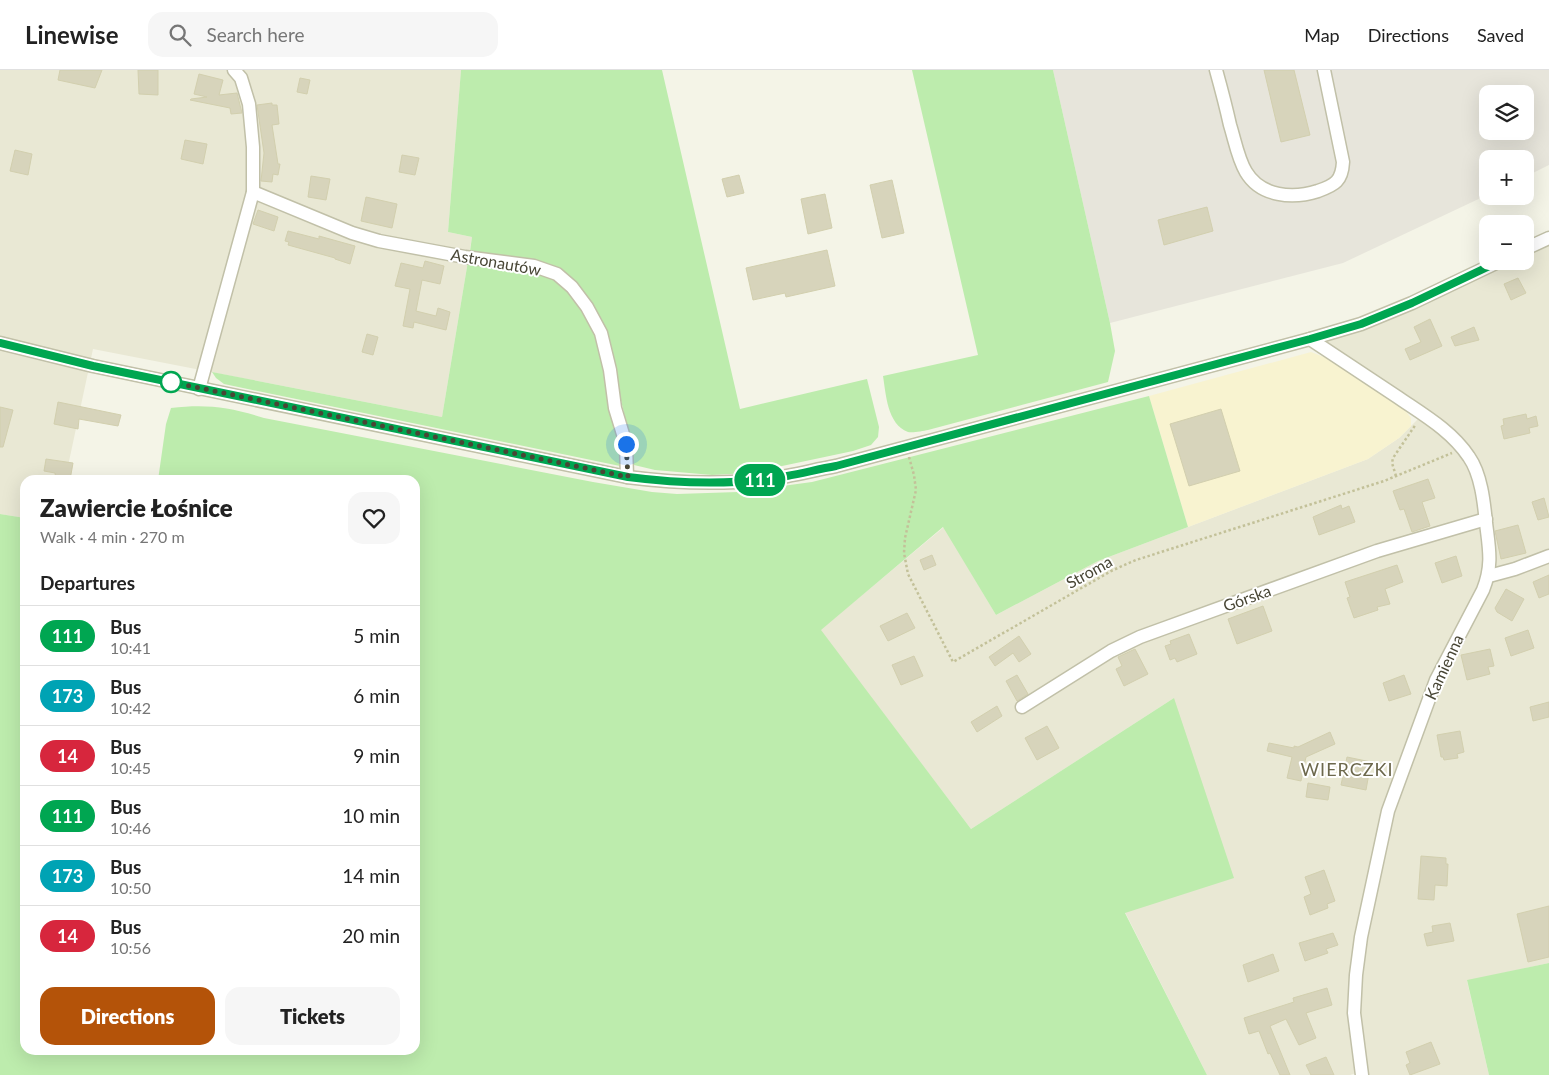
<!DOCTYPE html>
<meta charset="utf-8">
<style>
:root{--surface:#fff;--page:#f6f6f6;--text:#222;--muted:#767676;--line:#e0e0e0;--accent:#b45309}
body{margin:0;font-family:Lato,sans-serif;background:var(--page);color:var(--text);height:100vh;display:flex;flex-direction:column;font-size:19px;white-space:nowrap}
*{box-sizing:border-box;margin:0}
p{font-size:16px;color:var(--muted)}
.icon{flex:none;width:28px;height:28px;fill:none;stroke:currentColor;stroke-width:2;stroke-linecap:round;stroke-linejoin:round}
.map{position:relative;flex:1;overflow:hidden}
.drawer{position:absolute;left:20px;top:405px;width:400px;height:580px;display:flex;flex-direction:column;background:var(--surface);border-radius:15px;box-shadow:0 5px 20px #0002}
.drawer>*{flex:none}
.badge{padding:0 10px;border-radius:16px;font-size:18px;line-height:32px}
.controls{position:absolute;left:1479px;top:15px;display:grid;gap:10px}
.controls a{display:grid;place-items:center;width:55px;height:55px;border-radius:10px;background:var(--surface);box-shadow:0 5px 20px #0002;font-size:25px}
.you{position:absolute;width:25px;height:25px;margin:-12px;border:4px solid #fff;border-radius:50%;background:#1a73e8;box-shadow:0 0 0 8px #1a73e833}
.map>.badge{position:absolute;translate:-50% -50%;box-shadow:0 0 0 2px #fff}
h2{padding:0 20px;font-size:19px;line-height:45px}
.round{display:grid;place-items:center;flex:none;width:52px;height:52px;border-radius:15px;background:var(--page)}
.headline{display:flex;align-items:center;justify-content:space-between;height:85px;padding:0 20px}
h1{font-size:24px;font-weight:800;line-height:38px}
.cta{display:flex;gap:10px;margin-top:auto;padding:10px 20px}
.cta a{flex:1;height:58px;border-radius:15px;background:var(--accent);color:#fff;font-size:20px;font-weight:800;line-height:58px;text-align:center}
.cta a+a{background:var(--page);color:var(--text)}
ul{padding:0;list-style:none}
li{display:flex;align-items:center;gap:15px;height:60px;padding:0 20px;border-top:1px solid var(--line)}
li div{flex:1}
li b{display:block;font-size:19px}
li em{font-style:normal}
li .badge{min-width:55px;font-weight:700;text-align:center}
header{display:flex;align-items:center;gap:30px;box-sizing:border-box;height:70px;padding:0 25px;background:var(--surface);border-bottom:1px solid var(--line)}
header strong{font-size:24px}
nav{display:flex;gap:28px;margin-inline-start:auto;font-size:18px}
.search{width:350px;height:45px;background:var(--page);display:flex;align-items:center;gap:12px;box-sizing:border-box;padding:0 18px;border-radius:15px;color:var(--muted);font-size:19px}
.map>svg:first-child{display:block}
.residential{fill:#e9e8d4}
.commercial{fill:#f8f3d0}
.industrial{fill:#e7e5db;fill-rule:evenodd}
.green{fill:#bdecad}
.building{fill:#d7d4bb;stroke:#d2cfae}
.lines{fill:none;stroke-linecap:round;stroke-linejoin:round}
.minor-casing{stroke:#c1c0a8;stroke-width:15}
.path{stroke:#c3c199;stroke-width:2.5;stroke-dasharray:2.5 2.5;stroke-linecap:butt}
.minor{stroke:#fff;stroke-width:12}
.line-casing{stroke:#fff;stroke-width:11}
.line{stroke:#00a651;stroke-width:8}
.walk{stroke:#484635;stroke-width:5;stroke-dasharray:0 9}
.stop-dot{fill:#fff;stroke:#00a651;stroke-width:2.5}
.labels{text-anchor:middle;stroke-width:4;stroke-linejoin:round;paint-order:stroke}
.street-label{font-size:16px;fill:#484635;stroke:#fff}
.neighbourhood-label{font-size:18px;letter-spacing:1px;fill:#6c684c;stroke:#fff}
</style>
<header>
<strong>Linewise</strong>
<div class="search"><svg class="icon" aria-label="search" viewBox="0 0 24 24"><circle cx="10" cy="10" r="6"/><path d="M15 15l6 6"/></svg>Search here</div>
<nav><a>Map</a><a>Directions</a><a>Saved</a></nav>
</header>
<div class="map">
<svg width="1549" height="1005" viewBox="0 0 1549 1005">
<rect width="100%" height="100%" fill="#f4f4e7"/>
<g class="residential">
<polygon points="0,0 461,0 448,162 472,167 442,347 93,279 65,410 25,410 25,448 0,444"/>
<polygon points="1549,168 1549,893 1467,911 1489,1005 1362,1005 1362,1001 1350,1005 1207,1005 1125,842 1174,628 971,759 820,560 944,457 996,545 1098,491 1368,389 1399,368 1422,345 1310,269 1501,191 1525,191 1525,180"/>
</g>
<polygon class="commercial" points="1311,282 1329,289 1404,339 1411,348 1411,356 1399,368 1368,389 1188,457 1149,326"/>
<path class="industrial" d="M1053,0H1549V95L1525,107V89H1488L1487,125L1343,193L1110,253ZM1488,24H1525V61H1488Z"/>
<g class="green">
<polygon points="461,0 662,0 740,339 867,309 879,357 878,367 871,375 853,381 749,403 712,405 655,400 634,395 628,360 606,267 573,212 517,190 470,181 472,167 448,162"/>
<path d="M912,0H1053L1110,253L1115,281L1108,312L928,360C923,361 913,363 908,362C887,354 886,324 883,306L978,285Z"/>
<path d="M468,191C495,196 534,197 558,211C595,235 601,284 609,323C614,347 619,370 624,394L620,396L224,314L216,308L212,302L442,347Z"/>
<path d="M1149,326L1188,457L1098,491L996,545L943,457L821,560L971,759L1174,628L1234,808L1125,843L1207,1005H0V444L25,448V980H415V410H158L166,354L171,338C207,334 229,337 264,348L593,412L652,422L677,424L738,422L812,412Z"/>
<polygon points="1549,893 1549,1005 1489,1005 1467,910"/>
</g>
<g class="building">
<polygon points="60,0 102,0 95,18 58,10"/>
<polygon points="138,0 158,0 158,25 139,24"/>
<polygon points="1264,0 1294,0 1310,65 1281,72"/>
<polygon points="199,4 223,10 219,25 237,23 242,43 231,44 230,38 190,30 191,29 207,27 194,24"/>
<polygon points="300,8 310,10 307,24 297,22"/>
<polygon points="272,33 272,35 277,35 279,54 272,55 278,94 280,94 278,105 273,104 272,112 261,111 264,83 257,35"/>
<polygon points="185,70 207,74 203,94 181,89"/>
<polygon points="15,80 32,84 28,105 10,101"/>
<polygon points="402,85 419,88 415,105 399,102"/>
<polygon points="739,105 744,123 727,127 722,109"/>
<polygon points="311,106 330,109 326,130 308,127"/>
<polygon points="892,110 904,163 882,168 870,115"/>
<polygon points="825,124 832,158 808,164 801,129"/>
<polygon points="366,127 397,134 392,158 361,151"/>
<polygon points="1207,137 1213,161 1164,175 1158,150"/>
<polygon points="258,140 278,147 274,161 253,154"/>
<polygon points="288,161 319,169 319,166 355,176 350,194 335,189 335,188 288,175 289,172 285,171"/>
<polygon points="827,180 835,216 786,227 785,223 753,230 746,198"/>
<polygon points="425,191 444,196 440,214 422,210 416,241 436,246 438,238 450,242 446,260 414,252 413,258 403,256 410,219 395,216 401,193 423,198"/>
<polygon points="1518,208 1526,223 1511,230 1504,214"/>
<polygon points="1430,249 1442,276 1410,290 1405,279 1421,272 1414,257"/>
<polygon points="1474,257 1479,270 1455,276 1451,267"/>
<polygon points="367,264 378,267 373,285 362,282"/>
<polygon points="58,332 121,345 118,356 79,349 78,359 54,354"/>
<polygon points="0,337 13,340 3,377 0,377"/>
<polygon points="1221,339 1240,401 1189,416 1170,354"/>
<polygon points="1526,344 1527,349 1536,346 1538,356 1529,358 1530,363 1504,369 1501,356 1504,355 1503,349"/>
<polygon points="46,389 73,393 70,410 56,410 55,403 44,401"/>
<polygon points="1428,409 1435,428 1422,432 1430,456 1412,462 1404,439 1400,440 1393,421"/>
<polygon points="1544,428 1549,447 1538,450 1532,432"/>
<polygon points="1341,435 1342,439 1349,436 1355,452 1319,465 1313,447"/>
<polygon points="1518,455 1526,483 1501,489 1495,461"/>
<polygon points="932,485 936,495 924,500 920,490"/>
<polygon points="1456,486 1462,506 1442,513 1435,493"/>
<polygon points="1397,495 1403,512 1385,519 1390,534 1377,537 1378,540 1354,548 1347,528 1350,527 1345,512"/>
<polygon points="1549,505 1549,524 1539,528 1533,512"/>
<polygon points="1506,519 1524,529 1512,551 1497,542 1495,538"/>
<polygon points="1263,536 1272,561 1237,574 1228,549"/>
<polygon points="907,543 915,558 888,571 880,556"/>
<polygon points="1528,560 1534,578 1511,586 1505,568"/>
<polygon points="1189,564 1197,584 1177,592 1175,588 1170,590 1165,576 1171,574 1170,571"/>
<polygon points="1019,566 1031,584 1019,592 1013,583 995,596 989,587"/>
<polygon points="1135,579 1148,604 1124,616 1116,599 1122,596 1118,587"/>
<polygon points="1490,579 1494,596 1488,597 1490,604 1467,610 1461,585"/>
<polygon points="914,586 923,606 901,615 892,595"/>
<polygon points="1017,605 1028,624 1017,631 1006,611"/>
<polygon points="1404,605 1411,624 1389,631 1383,613"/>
<polygon points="1549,632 1549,647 1533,651 1530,637"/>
<polygon points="997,636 1002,646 977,662 971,652"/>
<polygon points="1047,656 1059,678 1037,690 1025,668"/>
<polygon points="1460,661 1464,682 1457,684 1458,688 1444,690 1443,687 1441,687 1437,665"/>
<polygon points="1330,662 1335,674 1306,687 1301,711 1287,708 1292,687 1267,681 1269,673 1294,678 1294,676 1298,677"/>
<polygon points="1347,687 1371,692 1366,720 1341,715"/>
<polygon points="1308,713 1330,717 1328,730 1306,727"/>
<polygon points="1421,786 1446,788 1446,794 1448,794 1447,816 1435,815 1434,830 1418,829"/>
<polygon points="1324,800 1335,831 1327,834 1328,838 1310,845 1304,827 1311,824 1305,807"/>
<polygon points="1549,836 1549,887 1528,892 1517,844"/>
<polygon points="1450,853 1454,871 1427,876 1424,864 1433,862 1432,856"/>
<polygon points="1333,863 1338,875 1326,879 1328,883 1305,891 1299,873"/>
<polygon points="1273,884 1279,901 1248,912 1243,895"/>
<polygon points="1327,918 1332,935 1306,943 1316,968 1299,975 1286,949 1270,956 1290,1005 1280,1005 1270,983 1268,984 1259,961 1249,964 1244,948 1294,932 1293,928"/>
<polygon points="1431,972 1440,994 1410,1005 1406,995 1410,993 1406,982"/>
<polygon points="1326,987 1334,1005 1311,1005 1306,995"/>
</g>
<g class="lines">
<g class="minor-casing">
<g id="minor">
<path d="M1216,0C1221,18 1226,37 1230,55C1235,71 1238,89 1246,102C1261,127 1293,129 1318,121C1335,115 1342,111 1343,92L1324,0"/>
<polyline points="253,122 352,163 379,171 465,187 534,196 557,204 572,217 587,237 601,263 610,300 615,338 626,374 627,407"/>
<polyline points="1525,179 1549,168"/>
<path d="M1310,269C1339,288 1367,307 1396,326C1422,344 1451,360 1469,387C1481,404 1484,432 1486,453C1489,478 1493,495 1483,520L1436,610L1388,741L1361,867L1356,905L1354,943L1362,1005"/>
<path d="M0,273L93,296L627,407C674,413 722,415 769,409C791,406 814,400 836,396L1310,269L1361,254L1412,233L1500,191"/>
<polyline points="199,319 253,122 253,77 249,34 241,8 234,0"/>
<polyline points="1489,506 1515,499 1549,486"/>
<polyline points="1022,637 1111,581 1140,567 1377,481 1486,449"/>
</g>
</g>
<g class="path">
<polyline points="1510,198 1523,192"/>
<polyline points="909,387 914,405 916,420 905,468 904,483 908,504 953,592 1111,501 1136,490 1384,411 1452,383"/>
<polyline points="1396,406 1392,393 1393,388 1416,354"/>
</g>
<use href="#minor" class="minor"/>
</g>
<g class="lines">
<g class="line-casing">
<path id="line" d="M0,273L93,296L628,407C674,413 722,415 769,409C791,406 814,400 836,396L1310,269L1361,254L1412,233L1500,191"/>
</g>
<use href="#line" class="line"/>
<polyline class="walk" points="171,312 628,407 626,374"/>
</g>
<circle class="stop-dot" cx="171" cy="312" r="10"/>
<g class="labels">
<g class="street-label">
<text transform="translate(496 192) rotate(10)" y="6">Astronautów</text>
<text transform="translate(1089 502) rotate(-29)" y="6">Stroma</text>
<text transform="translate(1247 528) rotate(-20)" y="6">Górska</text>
<text transform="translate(1444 597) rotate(-65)" y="6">Kamienna</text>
</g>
<g class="neighbourhood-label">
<text x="1347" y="706">WIERCZKI</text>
</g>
</g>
</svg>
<div class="controls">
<a><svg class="icon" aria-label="layers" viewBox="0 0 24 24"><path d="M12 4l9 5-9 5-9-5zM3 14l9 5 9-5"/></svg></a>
<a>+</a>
<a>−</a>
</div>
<div class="you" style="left:626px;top:374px"></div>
<b class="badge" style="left:760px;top:410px;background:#00a651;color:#fff">111</b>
<section class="drawer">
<div class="headline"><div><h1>Zawiercie Łośnice</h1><p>Walk · 4 min · 270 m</p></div><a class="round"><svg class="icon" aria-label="heart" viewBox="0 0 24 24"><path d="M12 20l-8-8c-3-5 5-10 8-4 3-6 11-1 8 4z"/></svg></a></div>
<h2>Departures</h2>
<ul>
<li><span class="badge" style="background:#00a651;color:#fff">111</span><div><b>Bus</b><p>10:41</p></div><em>5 min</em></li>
<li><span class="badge" style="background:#00a3b4;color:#fff">173</span><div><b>Bus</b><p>10:42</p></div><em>6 min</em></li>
<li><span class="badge" style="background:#d7263d;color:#fff">14</span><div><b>Bus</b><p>10:45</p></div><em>9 min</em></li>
<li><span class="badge" style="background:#00a651;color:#fff">111</span><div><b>Bus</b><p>10:46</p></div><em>10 min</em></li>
<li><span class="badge" style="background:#00a3b4;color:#fff">173</span><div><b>Bus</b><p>10:50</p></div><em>14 min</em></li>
<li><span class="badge" style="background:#d7263d;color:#fff">14</span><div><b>Bus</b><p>10:56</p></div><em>20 min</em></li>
</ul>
<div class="cta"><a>Directions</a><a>Tickets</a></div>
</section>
</div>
